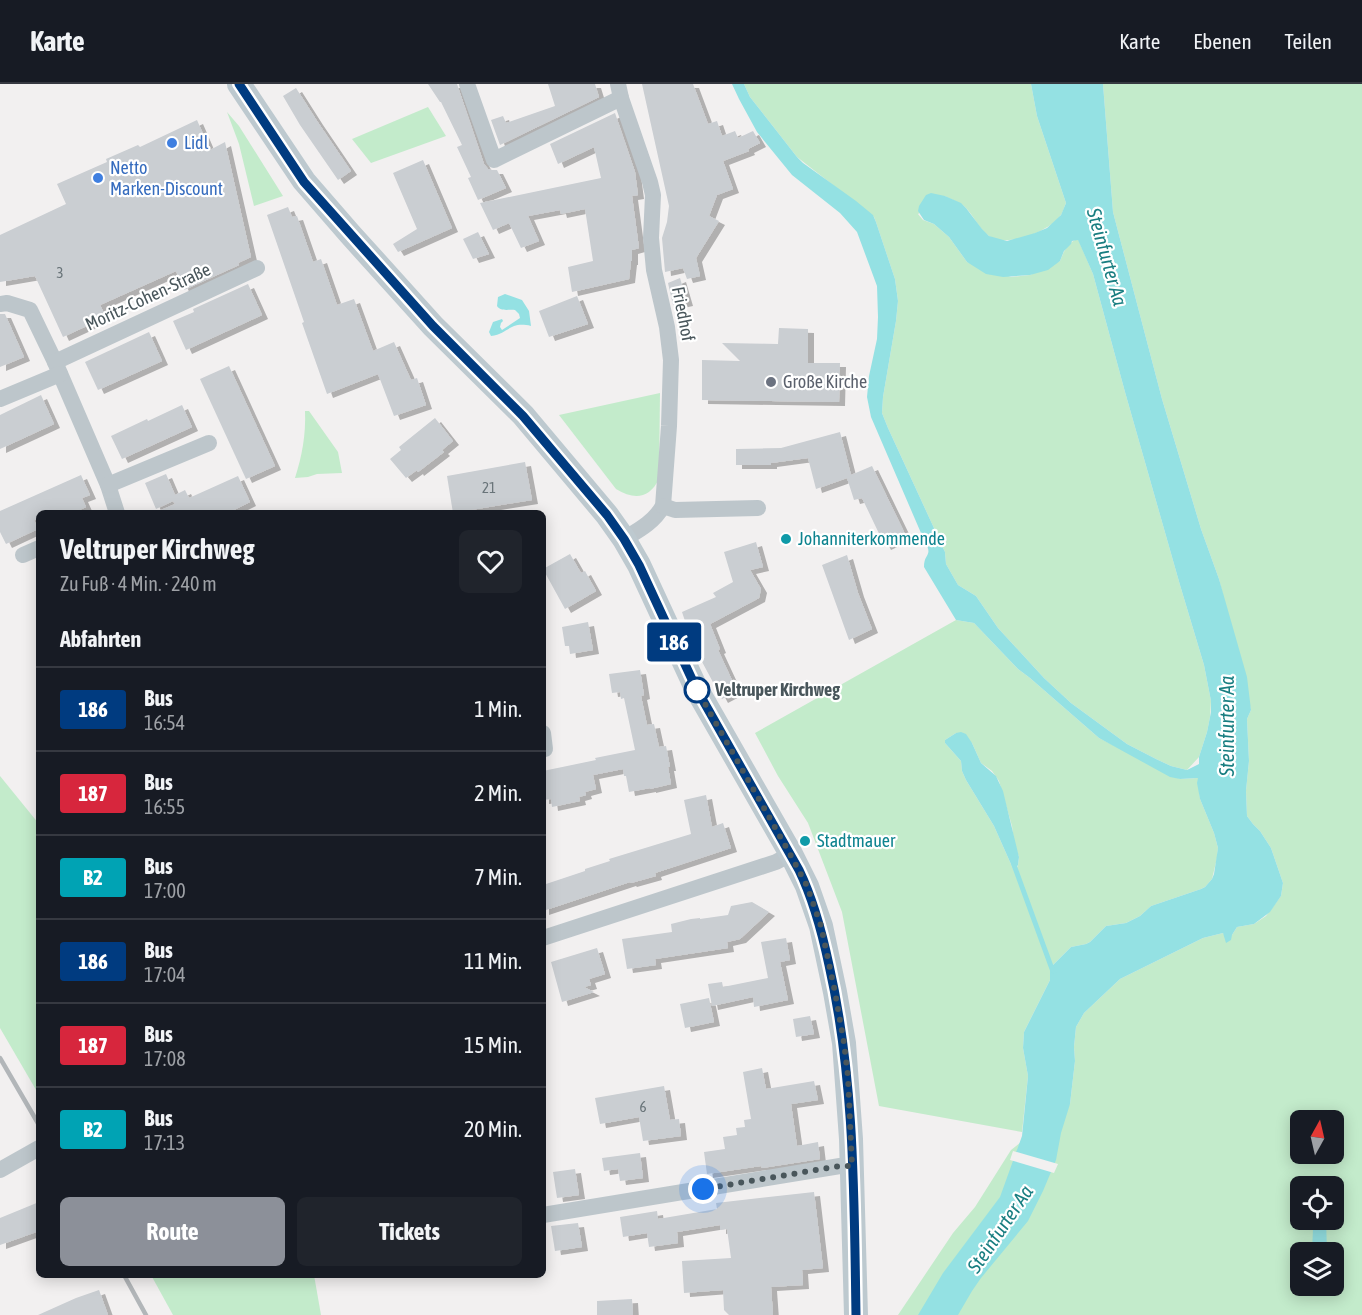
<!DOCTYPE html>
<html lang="de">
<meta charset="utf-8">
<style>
:root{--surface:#171b24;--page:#20242c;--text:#f1f3f6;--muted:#9ea1a6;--line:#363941;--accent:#8c9099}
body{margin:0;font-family:"Asap Condensed",sans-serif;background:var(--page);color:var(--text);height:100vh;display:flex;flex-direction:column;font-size:22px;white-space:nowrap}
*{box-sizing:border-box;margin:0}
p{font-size:20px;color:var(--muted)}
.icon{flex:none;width:33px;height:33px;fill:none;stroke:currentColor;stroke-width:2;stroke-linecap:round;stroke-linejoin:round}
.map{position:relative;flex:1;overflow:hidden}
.drawer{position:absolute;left:36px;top:426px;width:510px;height:768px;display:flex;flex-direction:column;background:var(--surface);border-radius:9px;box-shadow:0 3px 15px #0003}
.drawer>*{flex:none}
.badge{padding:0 12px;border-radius:4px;font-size:21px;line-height:39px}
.needle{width:39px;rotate:8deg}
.buttons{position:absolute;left:1290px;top:1026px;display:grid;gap:12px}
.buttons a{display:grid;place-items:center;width:54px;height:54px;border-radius:9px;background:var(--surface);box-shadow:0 3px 15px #0003;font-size:30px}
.you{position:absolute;width:30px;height:30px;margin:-15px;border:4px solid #fff;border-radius:50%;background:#1a73e8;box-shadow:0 0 0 9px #1a73e833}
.map>.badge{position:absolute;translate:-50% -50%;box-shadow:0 0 0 3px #fff}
h2{padding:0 24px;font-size:22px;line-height:54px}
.round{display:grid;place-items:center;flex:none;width:63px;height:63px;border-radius:9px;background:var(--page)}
.overview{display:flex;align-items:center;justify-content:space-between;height:102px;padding:0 24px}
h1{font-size:28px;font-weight:700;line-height:45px}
.primary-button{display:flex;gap:12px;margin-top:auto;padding:12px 24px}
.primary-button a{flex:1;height:69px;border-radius:9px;background:var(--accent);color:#fff;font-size:24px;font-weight:700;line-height:69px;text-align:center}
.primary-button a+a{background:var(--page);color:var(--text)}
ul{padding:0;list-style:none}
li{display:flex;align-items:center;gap:18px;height:84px;padding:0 24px;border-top:2px solid var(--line)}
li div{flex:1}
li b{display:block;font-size:22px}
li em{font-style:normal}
li .badge{min-width:66px;font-weight:700;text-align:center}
header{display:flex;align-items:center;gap:36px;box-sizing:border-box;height:84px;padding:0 30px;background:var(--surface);border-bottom:2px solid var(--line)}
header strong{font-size:28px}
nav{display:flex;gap:33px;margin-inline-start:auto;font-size:21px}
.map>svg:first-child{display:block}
.green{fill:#c3ebcb;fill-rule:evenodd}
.water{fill:#94e1e3}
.pier{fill:#f2f0f0}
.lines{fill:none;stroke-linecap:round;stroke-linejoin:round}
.stream{stroke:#94e1e3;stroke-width:5}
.building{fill:#caced2;filter:url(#shadow)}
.minor{stroke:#bdc6cb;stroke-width:16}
.secondary{stroke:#bdc9cf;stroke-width:24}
.rail{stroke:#b2b6b9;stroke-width:4.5}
.line-casing{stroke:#fff;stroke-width:14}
.line{stroke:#003b80;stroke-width:9}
.walk{stroke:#49565b;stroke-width:6;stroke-dasharray:0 10.8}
.shop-dot{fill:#3f7fe0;stroke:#fff;stroke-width:2}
.worship-dot{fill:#6b7280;stroke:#fff;stroke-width:2}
.culture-dot{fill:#0f9aa8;stroke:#fff;stroke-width:2}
.stop-dot{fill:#fff;stroke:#003b80;stroke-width:3}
.labels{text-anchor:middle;stroke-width:4.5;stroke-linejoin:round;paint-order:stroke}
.number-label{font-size:15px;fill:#697479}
.shop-label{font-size:18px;fill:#366cbe;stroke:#fff;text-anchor:start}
.street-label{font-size:18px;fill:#49565b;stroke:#fff}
.worship-label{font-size:18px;fill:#5b616d;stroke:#fff;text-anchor:start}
.culture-label{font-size:18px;fill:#0d838f;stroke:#fff;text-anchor:start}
.stop-label{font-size:18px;font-weight:bold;fill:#49565b;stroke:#fff;text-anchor:start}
.water-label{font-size:20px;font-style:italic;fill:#197e81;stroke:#fff}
</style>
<header>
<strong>Karte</strong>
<nav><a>Karte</a><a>Ebenen</a><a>Teilen</a></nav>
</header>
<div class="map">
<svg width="1362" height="1231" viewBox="0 0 1362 1231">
<defs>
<filter id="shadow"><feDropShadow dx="6" dy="4" stdDeviation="0" flood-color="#0004"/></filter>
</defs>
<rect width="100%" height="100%" fill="#f2f0f0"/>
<g class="green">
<path d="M744,0H1031L1037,32L1066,119C1064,123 1063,129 1060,132C1048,148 1007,164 989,152C979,145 974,132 965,123C960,118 952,116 945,112L918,130L923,136L934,140L949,153L967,178L1011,193L1030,191L1060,177C1064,167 1068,158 1078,155L1093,190L1125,308L1180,501L1204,581L1211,617L1210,633L1207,648L1199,673L1187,686L1171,682L1156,675L1127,660L1071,619L1044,594L998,544L976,512L958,501L946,480L945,468L888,344L882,329L883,313L896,237L898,217L895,195L876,138L874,133L797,73L750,13Z"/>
<path d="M1103,0H1362V1231H898L953,1149L975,1123L1011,1066L1070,1020L1075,977L1074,963L1076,943L1084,929L1120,895L1203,854L1223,849L1226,854L1232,851L1237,843L1254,840L1266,832L1281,812L1283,799L1271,764L1260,747L1253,740L1247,732L1246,707L1249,677L1247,635L1251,626L1219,495L1201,445L1162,315L1113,128ZM1300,1036H1334V1070H1300ZM1300,1102H1334V1136H1300ZM1300,1168H1334V1202H1300Z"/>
<polygon points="428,23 446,52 371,79 352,55"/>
<polygon points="227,28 239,42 283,112 254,122 239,60"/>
<path d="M660,309L659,395C649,415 634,416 616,405L559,331Z"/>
<path d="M305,327H309L338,368L342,389L317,390L308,393L295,394C302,372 306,351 305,327Z"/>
<path d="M956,536L974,539L1018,585L1030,594L1099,654L1180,695L1198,694L1200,715L1214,749L1218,764L1217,774L1212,795L1205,803L1201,805L1151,822L1140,832L1126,839L1106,842L1090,858L1086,860L1071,863L1052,882L1050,886V896L1024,948L1023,964L1028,992L1022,1048L879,1022L842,828L808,739L778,692L755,649ZM956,649L972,659L981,679L992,687L999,697L1012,742L1014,758L1019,773L1018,781L1016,786L1014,787L994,742L966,696L962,687L961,677L945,659V656Z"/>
<polygon points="0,692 39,740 39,1011 0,944"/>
<polygon points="151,1191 314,1191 321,1231 173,1231"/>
</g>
<g class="water">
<path d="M732,0H744L750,13L797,73L803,79L856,117L873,131L876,138L895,195L898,217L896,237L883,313L882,329L888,344L945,468L946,480L958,501L976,512L998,544L1044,594L1071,619L1127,660L1156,675L1171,682L1187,686L1199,680V673L1207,648L1211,628V617L1204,581L1180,501L1125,308L1093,190L1078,156L1072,157L1071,160L1064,167L1060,177L1048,186L1030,191L1003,193L986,190L967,178L949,153L934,140L924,136L918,127L919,122L926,111L931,109L945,112L961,119L966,124L982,145L989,152L1007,157L1035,149L1047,144L1061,131L1066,119L1037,32L1031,0H1103L1113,128L1162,315L1201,445L1219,495L1247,593L1251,626L1247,635L1249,677L1246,707L1247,732L1253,740L1260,747L1271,764L1283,799L1281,812L1270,828L1254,840L1237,843L1232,851L1231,856L1226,859L1223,849L1203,854L1120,895L1084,929L1076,943L1074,963L1075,977L1070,1020L1061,1049L1056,1076L1043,1107L1028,1137L981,1194L972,1207L958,1231H918L943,1189L1000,1113L1022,1052L1028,992L1023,964L1024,948L1050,896V886L1052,882L1071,863L1086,860L1090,858L1106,842L1126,839L1140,832L1151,822L1201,805L1205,803L1212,795L1214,790L1218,764L1214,749L1200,715L1197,699L1198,694L1180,695L1170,693L1099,654L1030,594L1018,585L974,539L956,536L924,483C924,468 934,473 924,456L871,333L867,313L869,292L877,255L878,233L877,202L857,148L840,129L792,91L757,48L739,15Z"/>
<path d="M505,210L522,216L529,227L531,242C509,237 509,250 491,252L489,248L493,238L502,235L503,237L501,239L500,243L502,246L520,234L519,230L515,226C509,225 501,228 497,222L498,213Z"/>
<polygon points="961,648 966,650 972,659 981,679 996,692 1003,707 1019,773 1018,781 1014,787 994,742 966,696 962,687 961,677 945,659 945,656 956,649"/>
<polygon points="1316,1136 1326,1136 1327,1168 1312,1168 1313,1145"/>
</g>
<polygon class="pier" points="1013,1067 1058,1080 1054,1089 1010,1076"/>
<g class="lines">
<polyline class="stream" points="1014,781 1052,885 1054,887"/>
</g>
<g class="building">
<polygon points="428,0 457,0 484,80 488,85 492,86 497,86 506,104 478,116 468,94 471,93 457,63 462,61 441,18 440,18"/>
<polygon points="548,0 595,0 599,13 500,61 491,36 503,32 506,39 555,22"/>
<polygon points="642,0 693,0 708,40 717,37 722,52 735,47 738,54 753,47 760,59 748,65 749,67 723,77 733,105 717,111 709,132 719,137 696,174 700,192 687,195 683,184 665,188 662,154 667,138 669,122"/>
<polygon points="296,4 317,37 351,87 338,96 300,41 283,12"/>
<polygon points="615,29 635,88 638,111 632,112 639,164 632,166 632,177 631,177 629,195 572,208 568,183 593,177 585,125 561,130 560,126 528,132 539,157 521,164 509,139 493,146 480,119 601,94 594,63 558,80 550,60"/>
<polygon points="197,36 210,66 225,58 251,173 238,179 239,181 184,206 176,187 100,221 106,233 63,253 35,192 0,198 0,151 66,120 57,100 107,78 106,75 138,61 140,63"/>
<polygon points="423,76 452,144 398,168 393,160 417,145 393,89"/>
<polygon points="288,123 292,133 297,132 313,178 321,175 337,221 354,215 373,267 394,258 411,296 417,294 426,321 394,332 378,290 327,310 302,239 304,238 267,131"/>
<polygon points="478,148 489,170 473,175 463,155"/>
<polygon points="680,194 687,218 673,221 668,199"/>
<polygon points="248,200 262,231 186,266 173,237 194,228 193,225"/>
<polygon points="577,212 588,240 549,253 539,227"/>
<polygon points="0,230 5,230 24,273 0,283"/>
<polygon points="779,244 808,245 808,279 840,279 839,318 702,316 702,276 740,277 722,259 778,260"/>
<polygon points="149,248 162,277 98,306 85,278"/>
<polygon points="229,282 275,382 246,395 200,295"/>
<polygon points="41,311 54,340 0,365 0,331"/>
<polygon points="182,321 192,343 122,375 111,352 147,335 148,337"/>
<polygon points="435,334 453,357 442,366 444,368 418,388 417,386 406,394 390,375 401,366 399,363"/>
<polygon points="840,348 851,391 872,382 906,452 885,462 862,414 854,416 847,394 816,405 808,374 771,379 771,381 736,381 736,365 781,364"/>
<polygon points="525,378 532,416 453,429 447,392"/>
<polygon points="166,390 175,411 185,406 189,414 238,392 250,418 228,429 154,429 175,420 173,417 156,425 145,399"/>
<polygon points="81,391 90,411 82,414 86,423 73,429 39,429 39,434 34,436 38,445 6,460 0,448 0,427"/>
<polygon points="756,458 763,483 750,486 761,505 759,514 710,540 720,565 718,566 737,607 722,615 693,561 682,528 716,513 713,509 733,498 724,468"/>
<polygon points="570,470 581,489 585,487 596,507 565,525 543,485"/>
<polygon points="847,471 858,509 872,545 849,556 822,481"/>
<polygon points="588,538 593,566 570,570 569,562 565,562 562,543"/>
<polygon points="640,586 644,611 641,612 647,641 654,640 659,663 666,662 670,683 668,683 671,700 650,705 650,704 629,708 626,692 624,692 623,685 593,691 596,705 585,708 586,711 579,713 580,717 552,723 551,715 543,716 543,687 596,676 595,674 635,666 624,614 621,615 620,608 612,609 609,590"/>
<polygon points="706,711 712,743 723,739 731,764 655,789 656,792 631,799 630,798 543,827 543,801 585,787 585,785 610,777 609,775 691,750 684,716"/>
<polygon points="752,818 769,828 740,855 727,858 728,864 655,875 656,881 627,885 622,855 672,848 671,840 691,835 700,834 700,835 728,831 731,822"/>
<polygon points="786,854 790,876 780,878 788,916 754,923 753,913 712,922 708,900 722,898 723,903 768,894 761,858"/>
<polygon points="597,864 605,890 589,895 591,901 584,903 594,908 562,918 551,878"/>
<polygon points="709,914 714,938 685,944 680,920"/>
<polygon points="810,932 814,950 796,953 793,935"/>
<polygon points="762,984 766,1005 814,997 818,1016 791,1020 797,1062 818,1058 820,1075 762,1084 761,1082 707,1090 704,1068 725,1065 723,1053 737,1051 736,1044 745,1043 744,1036 751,1035 743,988"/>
<polygon points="664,1002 670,1036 679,1035 681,1052 643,1057 639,1033 600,1040 595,1014"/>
<polygon points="640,1069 643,1094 620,1097 618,1085 604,1087 602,1074"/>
<polygon points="575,1085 579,1111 557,1114 553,1088"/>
<polygon points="814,1108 823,1184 802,1186 803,1201 771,1203 773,1231 729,1231 724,1226 723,1206 684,1209 682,1177 731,1174 727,1145 720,1146 720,1141 677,1148 678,1159 649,1163 647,1149 623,1153 620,1133 657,1127 658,1135 717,1125 716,1119"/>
<polygon points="39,1118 39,1147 0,1161 0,1134"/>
<polygon points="578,1139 582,1163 555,1167 551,1142"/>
<polygon points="99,1206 108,1231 38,1231 76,1214"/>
<polygon points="632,1215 633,1231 597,1231 597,1217"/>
</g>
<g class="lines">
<g class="minor">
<polyline points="467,0 494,76 621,14"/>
<path d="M618,0L621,14L650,98L653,111L651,154L654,186L667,243L671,276L669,342L663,422C654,438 639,446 624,455"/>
<polyline points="0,220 7,219 30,226 55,278 108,401 117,429"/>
<polyline points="55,278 257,184"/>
<polyline points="0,315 60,290"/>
<polyline points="108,401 209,359"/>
<polyline points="663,422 675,426 758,424"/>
<polyline points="23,471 39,464"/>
<polyline points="543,649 545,665 543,665"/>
<polyline points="543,854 776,778 791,770"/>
<polyline points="0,1086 39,1064"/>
<polyline points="543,1131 840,1082 852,1082"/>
</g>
<polyline class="secondary" points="239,0 304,97 350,150 433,242 523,331 607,431 624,455 639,481 696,604 791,770 807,802 821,842 835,908 844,959 851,1055 856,1231"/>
<g class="rail">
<polyline points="0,974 39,1041"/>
<polyline points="124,1191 146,1231"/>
</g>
</g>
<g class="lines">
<g class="line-casing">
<path id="line" d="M239,0L304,98L433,242L523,332L607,431L624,455L639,481L696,604L799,786C814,817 822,848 829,881C855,996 854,1114 856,1231"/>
</g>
<use href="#line" class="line"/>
<polyline class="walk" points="697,606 696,604 790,770 807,802 821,842 835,908 844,959 848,993 852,1082 840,1082 703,1105"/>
</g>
<g class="shop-dot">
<circle cx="172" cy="59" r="6"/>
<circle cx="98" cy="94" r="6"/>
</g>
<circle class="worship-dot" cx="771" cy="298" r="6"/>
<g class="culture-dot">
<circle cx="786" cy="455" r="6"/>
<circle cx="805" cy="757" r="6"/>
</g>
<circle class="stop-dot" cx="697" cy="606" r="12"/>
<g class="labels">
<g class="number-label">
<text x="60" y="194">3</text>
<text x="489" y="409">21</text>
<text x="643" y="1028">6</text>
</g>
<g class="shop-label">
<text x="184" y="65">Lidl</text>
<text x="110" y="90">Netto<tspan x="110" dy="21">Marken-Discount</tspan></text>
</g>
<g class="street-label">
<text transform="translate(148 213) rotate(-25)" y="6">Moritz-Cohen-Straße</text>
<text transform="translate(683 230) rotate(79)" y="6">Friedhof</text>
</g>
<g class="worship-label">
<text x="783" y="304">Große Kirche</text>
</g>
<g class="culture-label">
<text x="798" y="461">Johanniterkommende</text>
<text x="817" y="763">Stadtmauer</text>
</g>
<g class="stop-label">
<text x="715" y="612">Veltruper Kirchweg</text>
</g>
<g class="water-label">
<text transform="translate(1107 173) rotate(74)" y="7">Steinfurter Aa</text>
<text transform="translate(1227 642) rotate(-90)" y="7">Steinfurter Aa</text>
<text transform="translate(1000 1145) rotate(-56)" y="7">Steinfurter Aa</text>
</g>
</g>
</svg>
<div class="buttons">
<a><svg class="needle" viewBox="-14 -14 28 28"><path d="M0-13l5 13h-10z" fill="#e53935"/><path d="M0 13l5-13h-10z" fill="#9ea1a6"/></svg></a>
<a><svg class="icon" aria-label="locate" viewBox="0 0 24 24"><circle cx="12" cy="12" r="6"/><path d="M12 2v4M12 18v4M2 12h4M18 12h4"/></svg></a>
<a><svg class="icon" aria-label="layers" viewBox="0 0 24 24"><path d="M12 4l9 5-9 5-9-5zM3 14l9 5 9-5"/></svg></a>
</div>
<div class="you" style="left:703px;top:1105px"></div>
<b class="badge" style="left:674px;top:558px;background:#003b80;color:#fff">186</b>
<section class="drawer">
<div class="overview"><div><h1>Veltruper Kirchweg</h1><p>Zu Fuß · 4 Min. · 240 m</p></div><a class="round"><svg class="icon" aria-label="heart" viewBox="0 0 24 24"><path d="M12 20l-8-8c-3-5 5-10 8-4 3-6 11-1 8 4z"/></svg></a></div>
<h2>Abfahrten</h2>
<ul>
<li><span class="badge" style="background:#003b80;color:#fff">186</span><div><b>Bus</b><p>16:54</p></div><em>1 Min.</em></li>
<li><span class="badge" style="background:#d7263d;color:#fff">187</span><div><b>Bus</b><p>16:55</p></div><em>2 Min.</em></li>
<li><span class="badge" style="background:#00a3b4;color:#fff">B2</span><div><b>Bus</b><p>17:00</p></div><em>7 Min.</em></li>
<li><span class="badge" style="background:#003b80;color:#fff">186</span><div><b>Bus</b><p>17:04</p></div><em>11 Min.</em></li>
<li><span class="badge" style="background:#d7263d;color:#fff">187</span><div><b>Bus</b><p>17:08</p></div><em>15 Min.</em></li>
<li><span class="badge" style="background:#00a3b4;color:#fff">B2</span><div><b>Bus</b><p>17:13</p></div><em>20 Min.</em></li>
</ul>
<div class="primary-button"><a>Route</a><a>Tickets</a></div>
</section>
</div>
